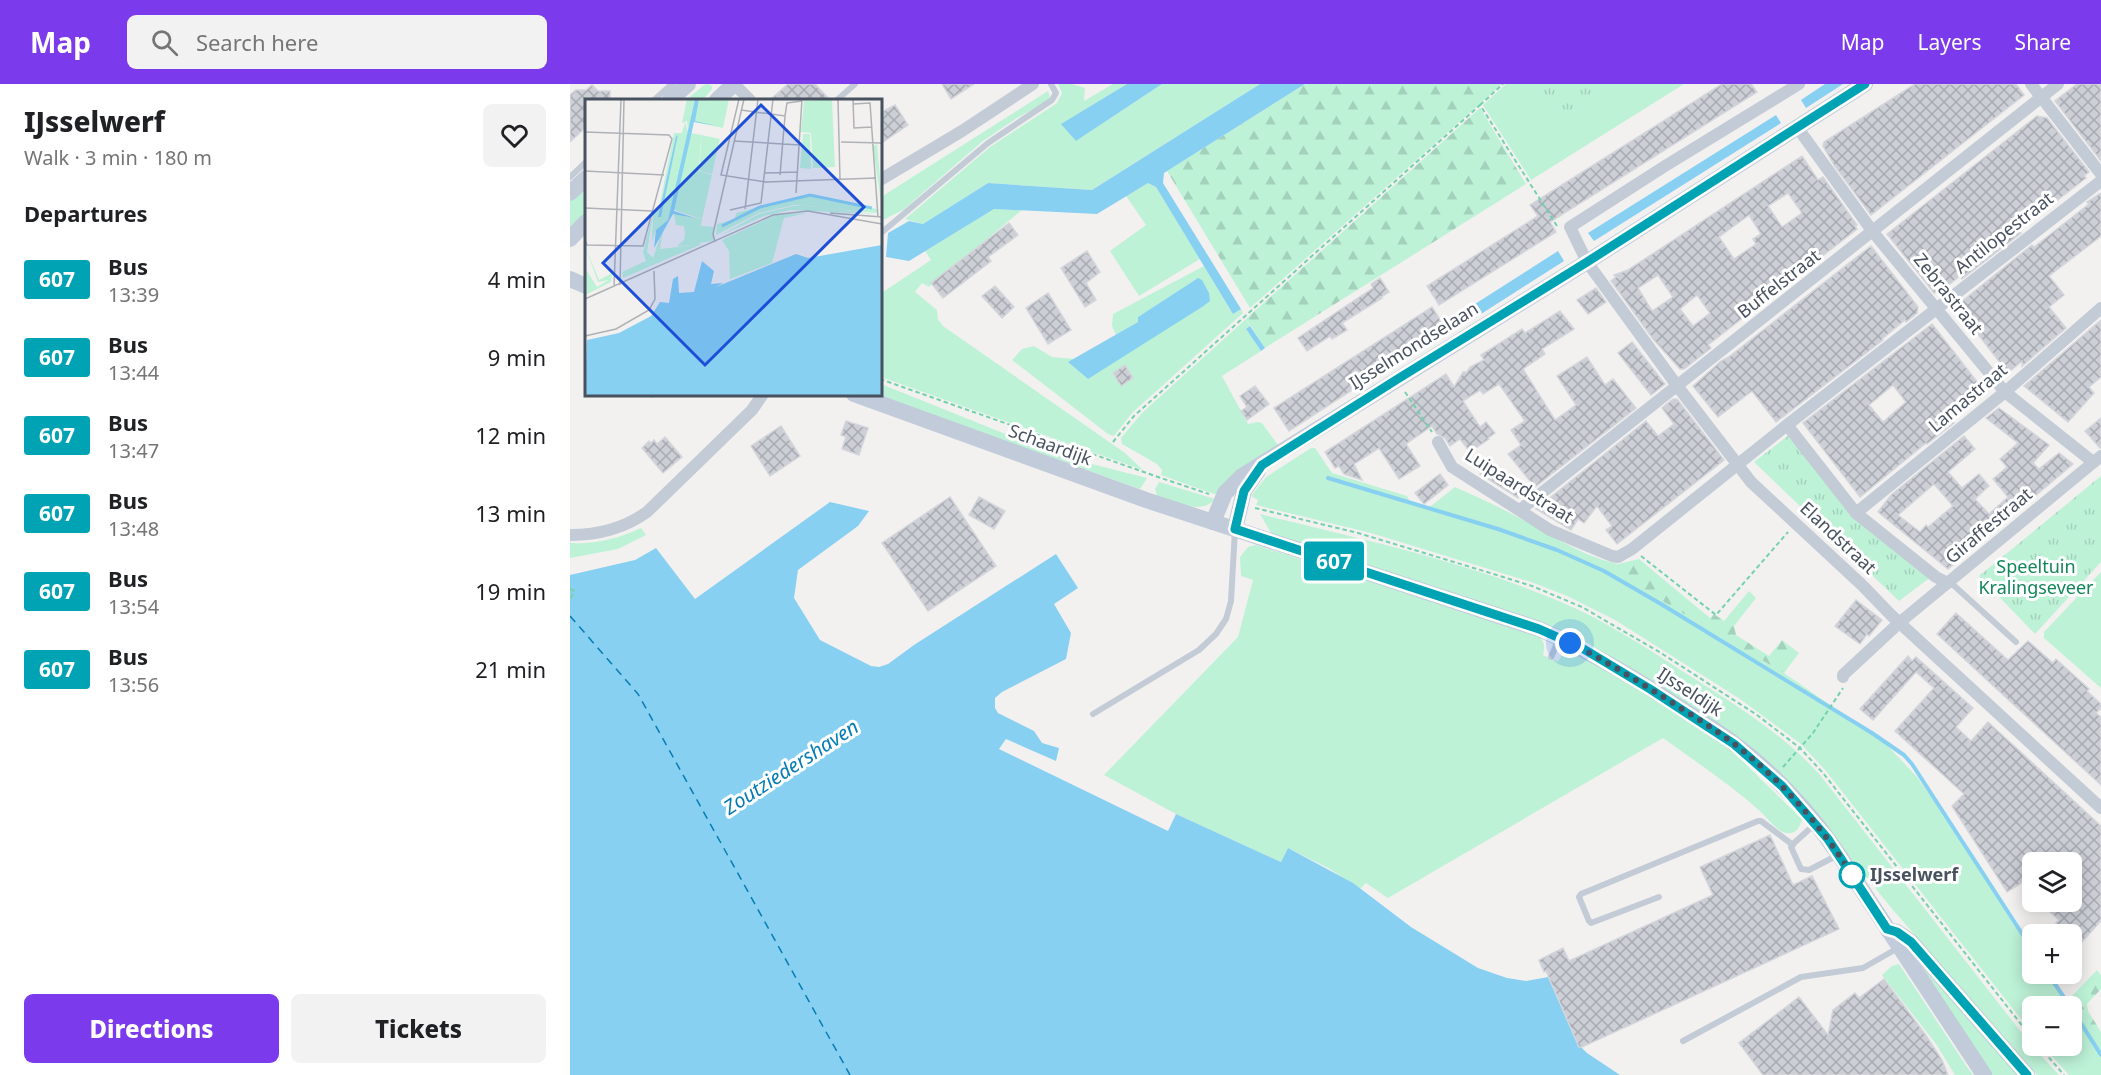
<!DOCTYPE html>
<meta charset="utf-8">
<style>
:root{--surface:#fff;--page:#f2f2f2;--text:#202124;--muted:#757577;--accent:#7c3aed}
body{margin:0;font-family:"Noto Sans",sans-serif;background:var(--page);color:var(--text);height:100vh;display:flex;flex-direction:column;font-size:22px;white-space:nowrap}
*{box-sizing:border-box;margin:0}
p{font-size:20px;color:var(--muted)}
.icon{flex:none;width:33px;height:33px;fill:none;stroke:currentColor;stroke-width:2;stroke-linecap:round;stroke-linejoin:round}
.map{position:relative;flex:1;overflow:hidden}
.sheet{display:flex;flex-direction:column;background:var(--surface);width:570px}
.sheet>*{flex:none}
.badge{padding:0 12px;border-radius:4px;font-size:21px;line-height:39px}
.buttons{position:absolute;left:1452px;top:768px;display:grid;gap:12px}
.buttons a{display:grid;place-items:center;width:60px;height:60px;border-radius:9px;background:var(--surface);box-shadow:0 3px 15px #0003;font-size:30px}
.you{position:absolute;width:30px;height:30px;margin:-15px;border:4px solid #fff;border-radius:50%;background:#1a73e8;box-shadow:0 0 0 9px #1a73e833}
.map>.badge{position:absolute;translate:-50% -50%;box-shadow:0 0 0 3px #fff}
h2{padding:0 24px;font-size:22px;line-height:54px}
.round{display:grid;place-items:center;flex:none;width:63px;height:63px;border-radius:9px;background:var(--page)}
.headline{display:flex;align-items:center;justify-content:space-between;height:102px;padding:0 24px}
h1{font-size:28px;font-weight:800;line-height:45px}
.button{display:flex;gap:12px;margin-top:auto;padding:12px 24px}
.button a{flex:1;height:69px;border-radius:9px;background:var(--accent);color:#fff;font-size:24px;font-weight:800;line-height:69px;text-align:center}
.button a+a{background:var(--page);color:var(--text)}
ul{padding:0;list-style:none}
li{display:flex;align-items:center;gap:18px;height:78px;padding:0 24px}
li div{flex:1}
li b{display:block;font-size:22px}
li em{font-style:normal}
li .badge{min-width:66px;font-weight:700;text-align:center}
header{display:flex;align-items:center;gap:36px;box-sizing:border-box;height:84px;padding:0 30px;background:var(--accent);color:#fff}
header strong{font-size:28px}
nav{display:flex;gap:33px;margin-inline-start:auto;font-size:21px}
.search{width:420px;height:54px;background:var(--page);display:flex;align-items:center;gap:15px;box-sizing:border-box;padding:0 21px;border-radius:9px;color:var(--muted);font-size:22px}
main{display:flex;flex:1;min-height:0}
.map>svg:first-child{display:block}
.grass{fill:#bdf2d7}
.forest{fill:url(#forest-firs)}
.park{fill:url(#park-tufts)}
.water{fill:#88d0f1}
.lines{fill:none;stroke-linecap:round;stroke-linejoin:round}
.stream{stroke:#88d0f1;stroke-width:4}
.ferry{stroke:#057db4;stroke-width:1.5;stroke-dasharray:8 6;stroke-linecap:butt}
.building{fill:url(#building-cross-hatch);stroke:#d4d6dc;stroke-width:1.5;fill-rule:evenodd}
.path{stroke:#73d2ad;stroke-width:2;stroke-dasharray:4.5 3;stroke-linecap:butt}
.lane{stroke:#c3cbd6;stroke-width:6}
.street{stroke:#c3cbd6;stroke-width:12}
.secondary{stroke:#c2cbda;stroke-width:16}
.line-casing{stroke:#fff;stroke-width:14}
.line{stroke:#00a3b4;stroke-width:9}
.walk{stroke:#47515f;stroke-width:6;stroke-dasharray:0 10.8}
.stop-dot{fill:#fff;stroke:#00a3b4;stroke-width:3}
.labels{text-anchor:middle;stroke-width:6;stroke-linejoin:round;paint-order:stroke}
.street-label{font-size:18px;fill:#47515f;stroke:#fff}
.park-label{font-size:18px;fill:#128658;stroke:#fff}
.stop-label{font-size:18px;font-weight:bold;fill:#47515f;stroke:#fff;text-anchor:start}
.water-label{font-size:20px;font-style:italic;fill:#057db4;stroke:#fff}
.inset-river{fill:none;stroke:#88d0f1;stroke-width:3}
.inset-road{fill:none;stroke:#aeb1b6;stroke-width:1.5}
.view{fill:#1d4ed8;fill-opacity:0.15;stroke:#1d4ed8;stroke-width:3}
.inset-edge{fill:none;stroke:#47515f;stroke-width:3}
</style>
<header>
<strong>Map</strong>
<div class="search"><svg class="icon" aria-label="search" viewBox="0 0 24 24"><circle cx="10" cy="10" r="6"/><path d="M15 15l6 6"/></svg>Search here</div>
<nav><a>Map</a><a>Layers</a><a>Share</a></nav>
</header>
<main>
<section class="sheet">
<div class="headline"><div><h1>IJsselwerf</h1><p>Walk · 3 min · 180 m</p></div><a class="round"><svg class="icon" aria-label="heart" viewBox="0 0 24 24"><path d="M12 20l-8-8c-3-5 5-10 8-4 3-6 11-1 8 4z"/></svg></a></div>
<h2>Departures</h2>
<ul>
<li><span class="badge" style="background:#00a3b4;color:#fff">607</span><div><b>Bus</b><p>13:39</p></div><em>4 min</em></li>
<li><span class="badge" style="background:#00a3b4;color:#fff">607</span><div><b>Bus</b><p>13:44</p></div><em>9 min</em></li>
<li><span class="badge" style="background:#00a3b4;color:#fff">607</span><div><b>Bus</b><p>13:47</p></div><em>12 min</em></li>
<li><span class="badge" style="background:#00a3b4;color:#fff">607</span><div><b>Bus</b><p>13:48</p></div><em>13 min</em></li>
<li><span class="badge" style="background:#00a3b4;color:#fff">607</span><div><b>Bus</b><p>13:54</p></div><em>19 min</em></li>
<li><span class="badge" style="background:#00a3b4;color:#fff">607</span><div><b>Bus</b><p>13:56</p></div><em>21 min</em></li>
</ul>
<div class="button"><a>Directions</a><a>Tickets</a></div>
</section>
<div class="map">
<svg width="1531" height="991" viewBox="0 0 1531 991">
<defs>
<pattern id="forest-firs" width="22" height="20" patternUnits="userSpaceOnUse" patternTransform="scale(1.5)"><rect width="22" height="20" fill="#bdf2d7"/><path d="M5 1l3.5 6h-7zM16 11l3.5 6h-7z" fill="#a4d1bb"/></pattern>
<pattern id="park-tufts" width="24" height="20" patternUnits="userSpaceOnUse" patternTransform="scale(1.5)"><rect width="24" height="20" fill="#bdf2d7"/><path d="M3 7l-1-3M5 7V3M7 7l1-3M15 17l-1-3M17 17v-4M19 17l1-3" fill="none" stroke="#a4d1bb"/></pattern>
<pattern id="building-cross-hatch" width="8" height="8" patternUnits="userSpaceOnUse" patternTransform="scale(1.5)"><rect width="8" height="8" fill="#cccfd6"/><path d="M0 0l8 8M0 8l8-8" fill="none" stroke="#a7aab1"/></pattern>
</defs>
<rect width="100%" height="100%" fill="#f3f1f0"/>
<g class="grass">
<polygon points="138,0 142,2 142,5 133,16 116,16 134,1"/>
<polygon points="488,0 502,0 515,4 514,17 543,0 557,0 492,40 506,57 592,0 690,0 522,106 418,99 353,140 335,135 420,63 487,19 492,9"/>
<polygon points="936,0 1114,0 961,96 913,21"/>
<polygon points="478,7 480,13 476,19 447,34 413,57 333,126 311,137 311,113"/>
<polygon points="578,99 586,103 630,175 569,212 540,167 576,141 556,112"/>
<polygon points="16,103 16,129 0,145 0,117"/>
<polygon points="424,125 452,126 359,203 352,199 345,208 367,226 368,235 373,242 555,369 573,386 311,293 310,210 361,176 355,167"/>
<polygon points="634,182 663,230 671,225 673,229 562,329 544,352 538,350 442,276 452,265 464,262 482,273 505,275 498,278 518,295 628,194 568,233 568,238 546,251 542,242 543,230"/>
<polygon points="676,235 680,242 676,245 691,267 652,292 678,340 688,338 692,339 710,364 647,411 591,391 592,386 587,380 552,360 551,354 572,329"/>
<polygon points="311,300 443,353 518,379 577,394 570,405 306,311 310,310"/>
<path d="M741,364H745L762,389L837,412L841,419L855,424L861,422L885,403C905,412 925,421 944,431C977,448 1010,472 1048,480L1043,487L1214,589L1315,659L1347,693L1407,776L1462,864V890H1478L1499,922H1462V949L1256,687L1231,660L1170,615L1045,536L997,512L961,498L801,449L686,421L688,416L681,412L696,393Z"/>
<path d="M589,398L645,415C631,432 604,417 587,412L585,405Z"/>
<path d="M690,430C791,455 895,477 991,518C1039,538 1084,569 1128,597C1172,625 1215,652 1250,691L1462,962L1489,991H1467L1323,826L1238,721L1037,571L701,449Z"/>
<path d="M71,444L76,451L48,465L0,474V459C26,460 48,455 71,444Z"/>
<path d="M686,461L968,552C975,558 975,562 973,571L988,578L993,569L1009,571L1041,588L1132,646L1165,670L1232,735C1230,743 1226,751 1216,749C1207,747 1198,735 1191,728C1161,701 1126,678 1093,654L818,814L796,799L790,805L760,785L718,764L711,778L606,730L534,691L668,553L683,496L671,492L670,473L678,463Z"/>
<polygon points="1531,488 1531,604 1474,554 1474,548"/>
<polygon points="1329,880 1397,983 1403,991 1385,991 1366,960 1312,891 1322,882"/>
<polygon points="1353,885 1357,888 1448,991 1421,991"/>
<polygon points="1502,926 1531,973 1531,991 1499,991 1473,962 1502,962"/>
</g>
<g class="forest">
<polygon points="735,0 932,0 680,224 597,87"/>
<polygon points="910,24 956,100 695,264 676,235"/>
<polygon points="1069,475 1140,534 1144,530 1154,537 1179,507 1186,514 1164,542 1166,551 1199,572 1212,556 1229,569 1214,589 1042,487 1048,480"/>
<polygon points="1527,886 1531,891 1531,905 1517,920 1518,927 1531,948 1531,973 1502,926 1502,922 1499,922 1496,918"/>
</g>
<g class="park">
<polygon points="965,0 1041,0 991,34"/>
<polygon points="1219,351 1283,431 1361,493 1329,517 1184,378"/>
<polygon points="1531,392 1531,478 1465,550 1409,492"/>
</g>
<g class="water">
<polygon points="557,0 592,0 506,57 491,40"/>
<polygon points="690,0 735,0 594,89 593,99 671,225 663,230 586,103 578,99 527,130 424,125 339,177 316,173 318,149 339,137 353,140 418,99 522,106"/>
<polygon points="1255,0 1273,0 1236,24 1231,16"/>
<polygon points="1206,31 1211,39 1024,157 1018,149"/>
<polygon points="988,167 994,177 900,237 894,227"/>
<polygon points="628,194 632,196 639,209 640,217 632,223 518,295 498,278 568,238 568,233"/>
<polygon points="680,242 695,264 691,267 676,245"/>
<polygon points="260,418 299,427 288,442 228,486 224,514 250,556 301,582 309,583 318,580 344,561 486,470 508,504 484,520 501,549 496,575 432,608 425,614 425,624 428,629 464,647 472,659 489,664 486,677 436,655 429,665 598,747 606,730 711,778 718,764 783,799 841,843 908,884 937,894 956,897 978,893 1008,960 1017,969 1050,991 0,991 0,491 65,476 86,464 125,515"/>
</g>
<g class="lines">
<g class="stream">
<polyline points="758,394 928,445 987,466 1034,487 1091,520 1302,649 1334,671 1342,680 1462,865"/>
<polyline points="1478,890 1500,922"/>
<polyline points="1502,925 1531,971"/>
</g>
<polyline class="ferry" points="0,532 68,610 280,991"/>
</g>
<g class="building">
<polygon points="218,0 245,0 260,16 200,16"/>
<polygon points="372,0 404,0 381,15"/>
<polygon points="1152,0 1181,0 1187,8 980,138 986,148 869,221 857,202 968,132 960,121"/>
<polygon points="1345,0 1446,0 1454,11 1301,131 1264,81 1253,62 1254,58"/>
<polygon points="1507,0 1531,0 1531,77 1485,17"/>
<polygon points="22,1 28,7 40,7 40,16 16,16 16,43 0,58 0,11 6,6 16,6"/>
<polygon points="325,21 338,41 310,60 310,29"/>
<polygon points="1467,32 1477,34 1519,88 1514,92 1516,94 1449,146 1451,149 1392,195 1390,192 1367,210 1366,208 1364,209 1317,150"/>
<path d="M1232,72L1248,96L1253,93L1287,141L1285,142L1287,145L1138,261L1141,264L1114,285H1110L1083,255L1041,197L1046,193L1044,191L1058,186ZM1218,109L1232,129L1212,143L1198,122ZM1179,131L1191,150L1183,155L1186,160L1164,175L1149,153ZM1088,191L1103,213L1082,227L1068,204ZM1127,211L1140,229L1123,242L1110,225Z"/>
<polygon points="1531,109 1531,152 1479,192 1494,211 1479,223 1496,244 1452,282 1452,277 1438,289 1386,222 1462,161 1464,163 1519,120 1517,118"/>
<polygon points="439,139 448,151 418,173 421,177 373,214 361,199"/>
<polygon points="1301,162 1348,223 1347,229 1336,238 1335,236 1312,255 1313,256 1206,338 1182,307 1148,333 1123,302 1151,277 1160,272"/>
<polygon points="517,167 530,188 516,199 526,216 515,223 491,184"/>
<polygon points="810,194 819,208 811,213 812,214 772,239 777,246 762,255 760,252 737,267 728,254 803,204 801,200"/>
<polygon points="425,202 444,223 432,234 412,212"/>
<polygon points="1026,204 1036,218 1018,230 1007,216"/>
<polygon points="478,209 501,246 478,260 456,224"/>
<polygon points="862,223 876,245 719,347 704,324"/>
<polygon points="990,227 1004,245 972,265 975,270 953,285 985,336 1006,321 987,292 1017,273 1035,301 1043,295 1066,324 965,403 938,370 951,361 941,346 955,337 929,300 913,310 910,306 893,317 910,343 916,338 925,349 918,354 919,355 900,368 890,355 880,362 875,354 867,350 862,342 836,360 850,382 829,395 809,364 784,380 792,396 774,390 769,382 765,384 755,368 876,290 884,303 893,288 897,288 900,283 914,276 911,271 952,245 955,249"/>
<polygon points="1531,236 1531,293 1519,303 1524,309 1498,338 1454,302"/>
<path d="M1362,240L1415,308L1382,336L1384,339L1357,360L1356,359L1290,413L1233,339ZM1323,301L1336,318L1313,338L1299,321Z"/>
<polygon points="1062,258 1095,300 1081,311 1048,269"/>
<polygon points="555,281 563,294 551,302 543,289"/>
<polygon points="685,302 699,320 677,336 671,327 677,323 670,312"/>
<polygon points="1103,315 1107,315 1154,376 1047,460 1036,446 1042,442 1027,422 1014,439 1008,435 1001,446 966,425 1076,337 1088,352 1104,340 1092,324"/>
<path d="M1429,324L1479,361L1463,379L1469,385L1489,369L1503,380L1378,485L1308,428L1321,411L1394,352L1405,365L1378,388L1392,404L1409,390L1419,402L1405,415L1419,430L1438,413L1423,395L1437,383L1430,375L1448,359L1416,334ZM1364,400L1383,422L1358,443L1356,441L1350,448L1328,431Z"/>
<polygon points="1531,334 1531,364 1530,364 1515,347"/>
<polygon points="276,337 298,344 289,371 272,365 276,353 271,351"/>
<polygon points="211,342 230,372 200,392 181,362"/>
<polygon points="95,353 112,373 93,389 72,364 79,357 81,359 84,356 87,360"/>
<polygon points="922,382 955,402 948,414 910,390"/>
<polygon points="870,390 878,401 854,420 845,409"/>
<polygon points="380,413 426,482 358,527 312,459"/>
<polygon points="409,413 435,427 424,445 399,431"/>
<polygon points="1286,516 1312,536 1299,552 1297,550 1290,560 1265,542"/>
<polygon points="1386,529 1438,576 1458,557 1483,579 1486,575 1519,605 1517,607 1531,620 1531,624 1526,629 1531,633 1531,701 1367,550"/>
<polygon points="1338,572 1342,577 1346,573 1403,624 1386,643 1401,657 1418,638 1531,742 1531,837 1510,860 1502,853 1502,850 1499,850 1486,839 1489,836 1479,827 1488,818 1502,818 1502,778 1462,778 1462,787 1450,800 1437,808 1382,722 1394,710 1325,647 1364,604 1346,588 1303,636 1290,625"/>
<polygon points="1200,751 1223,801 1242,792 1269,845 1012,963 1009,963 976,887 974,888 969,876 993,864 999,877 1143,811 1130,783"/>
<polygon points="1314,895 1355,950 1372,976 1378,991 1193,991 1169,959 1229,913 1258,951 1263,926 1285,909 1289,914"/>
</g>
<g class="lines">
<g class="path">
<polyline points="910,21 933,0"/>
<polyline points="16,169 16,168"/>
<polyline points="310,295 585,392 639,410"/>
<polyline points="835,308 862,348"/>
<polyline points="543,358 564,332 910,21 987,142"/>
<polyline points="685,424 788,449 917,488 962,502 1012,523 1091,569 1187,631 1230,664 1253,689 1462,954"/>
<polyline points="1071,472 1146,531 1218,448"/>
<polyline points="0,505 4,507 0,516"/>
<polyline points="1213,683 1243,649 1273,604"/>
<polyline points="1469,962 1494,991"/>
</g>
<g class="lane">
<polyline points="84,16 102,0"/>
<polyline points="267,16 285,0"/>
<polyline points="0,93 16,78"/>
<polyline points="311,149 418,59 482,16 486,9 481,0"/>
<polyline points="1380,498 1446,558"/>
<polyline points="981,573 988,557"/>
<polyline points="523,630 629,566 646,550 656,535 661,517 665,446"/>
<polyline points="1245,740 1224,759 1221,763 1231,785 1239,786 1268,771"/>
<polyline points="1089,813 1021,839 1019,837 1009,813 1011,810 1188,737 1191,737 1223,761"/>
<polyline points="1113,957 1231,893 1293,884 1328,864"/>
</g>
<g class="street">
<polyline points="164,0 180,16"/>
<polyline points="1229,0 1095,82 1000,143 1017,178 1108,303 1181,398 1292,501 1321,531 1531,724"/>
<polyline points="1461,0 1531,90"/>
<polyline points="1227,43 1303,148 1435,308 1523,378"/>
<polyline points="310,96 392,47 463,0"/>
<polyline points="1217,341 1286,429 1366,493 1378,499"/>
<polyline points="868,358 882,383 980,446 1042,472 1048,473 1062,465 1217,341 1531,97"/>
<polyline points="950,426 1488,0"/>
<polyline points="1286,429 1435,308 1531,224"/>
<path d="M0,451C28,451 55,444 77,428L182,326L193,310"/>
<polyline points="1273,593 1273,591 1329,539 1531,372"/>
</g>
<g class="secondary">
<polyline points="100,16 118,0"/>
<polyline points="147,16 164,0"/>
<polyline points="0,109 16,94"/>
<polyline points="0,155 16,138"/>
<polyline points="0,195 16,202"/>
<path d="M284,310L576,416L969,545C1014,564 1056,589 1097,615C1119,630 1141,643 1162,658C1203,688 1241,729 1269,771L1414,991"/>
<polyline points="643,438 655,409 672,392 1017,178 1295,0"/>
<polyline points="665,445 674,407 688,387"/>
<polyline points="1318,846 1327,848 1341,858 1457,991"/>
</g>
</g>
<g class="lines">
<g class="line-casing">
<polyline id="line" points="1295,0 1017,178 826,296 692,381 674,407 665,445 969,545 1012,564 1080,605 1164,660 1212,702 1258,755 1317,845 1327,848 1341,858 1457,991"/>
</g>
<use href="#line" class="line"/>
<path class="walk" d="M1000,559C1033,575 1064,595 1095,614C1118,629 1142,643 1163,659C1210,695 1251,741 1282,791"/>
</g>
<circle class="stop-dot" cx="1282" cy="791" r="12"/>
<g class="labels">
<g class="street-label">
<text transform="translate(1434 149) rotate(-38)" y="6">Antilopestraat</text>
<text transform="translate(1209 200) rotate(-38)" y="6">Buffelstraat</text>
<text transform="translate(1378 210) rotate(51)" y="6">Zebrastraat</text>
<text transform="translate(844 262) rotate(-32)" y="6">IJsselmondselaan</text>
<text transform="translate(1398 314) rotate(-40)" y="6">Lamastraat</text>
<text transform="translate(480 361) rotate(20)" y="6">Schaardijk</text>
<text transform="translate(949 402) rotate(32)" y="6">Luipaardstraat</text>
<text transform="translate(1419 442) rotate(-40)" y="6">Giraffestraat</text>
<text transform="translate(1268 454) rotate(43)" y="6">Elandstraat</text>
<text transform="translate(1120 608) rotate(33)" y="6">IJsseldijk</text>
</g>
<g class="park-label">
<text x="1466" y="489">Speeltuin<tspan x="1466" dy="21">Kralingseveer</tspan></text>
</g>
<g class="stop-label">
<text x="1300" y="797">IJsselwerf</text>
</g>
<g class="water-label">
<text transform="translate(221 683) rotate(-33)" y="7">Zoutziedershaven</text>
</g>
</g>
<g transform="translate(15 15)">
<rect width="297" height="297" fill="#f3f1f0"/>
<path d="M102,0H110L103,31L102,22L97,24ZM247,0L250,68L228,69L226,34L216,33L219,2ZM100,23L103,33L83,121L71,131L67,143L68,114L74,109L89,34H97ZM93,36L76,117L73,118L91,37ZM116,36L135,40L127,75L115,72ZM222,96L292,110V114L209,106L174,114L131,136L132,125L150,120L151,114ZM209,107H223L291,115L205,111L179,117L134,137L174,115ZM222,114L199,119L187,164L145,180L144,152L137,141L191,116ZM68,115L62,153L68,159L78,130L75,150L109,146L92,147L99,141L101,130L100,134L99,127L91,126L89,114L101,117V121L102,117L113,119L117,120L116,127L129,128L128,142L113,144L117,145L38,179L37,173L61,162L58,153ZM0,147L14,181L27,174L26,183L0,196V169L12,188L24,181L13,183Z" fill="#bdf2d7" fill-rule="evenodd"/>
<path d="M106,34L116,36L114,72L127,76L117,120L89,111ZM292,45L297,102V111L288,47Z" fill="#bdf2d7"/>
<path d="M218,35H225L226,70L215,69ZM117,37L129,39L124,65L115,64Z" fill="#bdf2d7"/>
<path d="M114,0H144L138,29L109,23Z" fill="#bdf2d7"/>
<path d="M110,0H114L110,22L132,27L109,23L89,112L110,119L88,115L69,149L71,131L83,121ZM93,36L76,118H73L91,37ZM297,146V297H0L2,241L34,234L66,217L75,203L84,204L88,180L93,177L94,194L109,193L117,162L129,172L126,185L138,184L131,188L211,155L223,159Z" fill="#88d0f1"/>
<path class="inset-river" d="M137,127L175,108L225,96L287,109M0,287L32,264L72,219L171,244L297,252M66,297L236,267L297,271"/>
<path class="inset-road" d="M154,0L136,76L181,83L291,79M253,0L255,81M268,0L269,29L287,28M268,5L285,4L293,118M156,11L200,17L202,4L217,2M0,33L84,36L87,40L58,147L2,146L0,141M149,42L215,46M256,43L297,44M0,72L79,76M179,74L212,73M195,76L200,17M211,94L217,0M0,109L67,112M160,110L173,0M145,111L176,104L188,0M245,114L297,118M130,143L128,135L159,0M35,186L39,0M29,188L36,0M0,200L188,116L223,112L297,125M0,237L31,230L64,211L70,200L69,172"/>
<path class="view" d="M176,6L279,108L120,266L18,164Z"/>
<rect width="297" height="297" class="inset-edge"/>
</g>
</svg>
<div class="buttons">
<a><svg class="icon" aria-label="layers" viewBox="0 0 24 24"><path d="M12 4l9 5-9 5-9-5zM3 14l9 5 9-5"/></svg></a>
<a>+</a>
<a>−</a>
</div>
<div class="you" style="left:1000px;top:559px"></div>
<b class="badge" style="left:764px;top:477px;background:#00a3b4;color:#fff">607</b>
</div>
</main>
